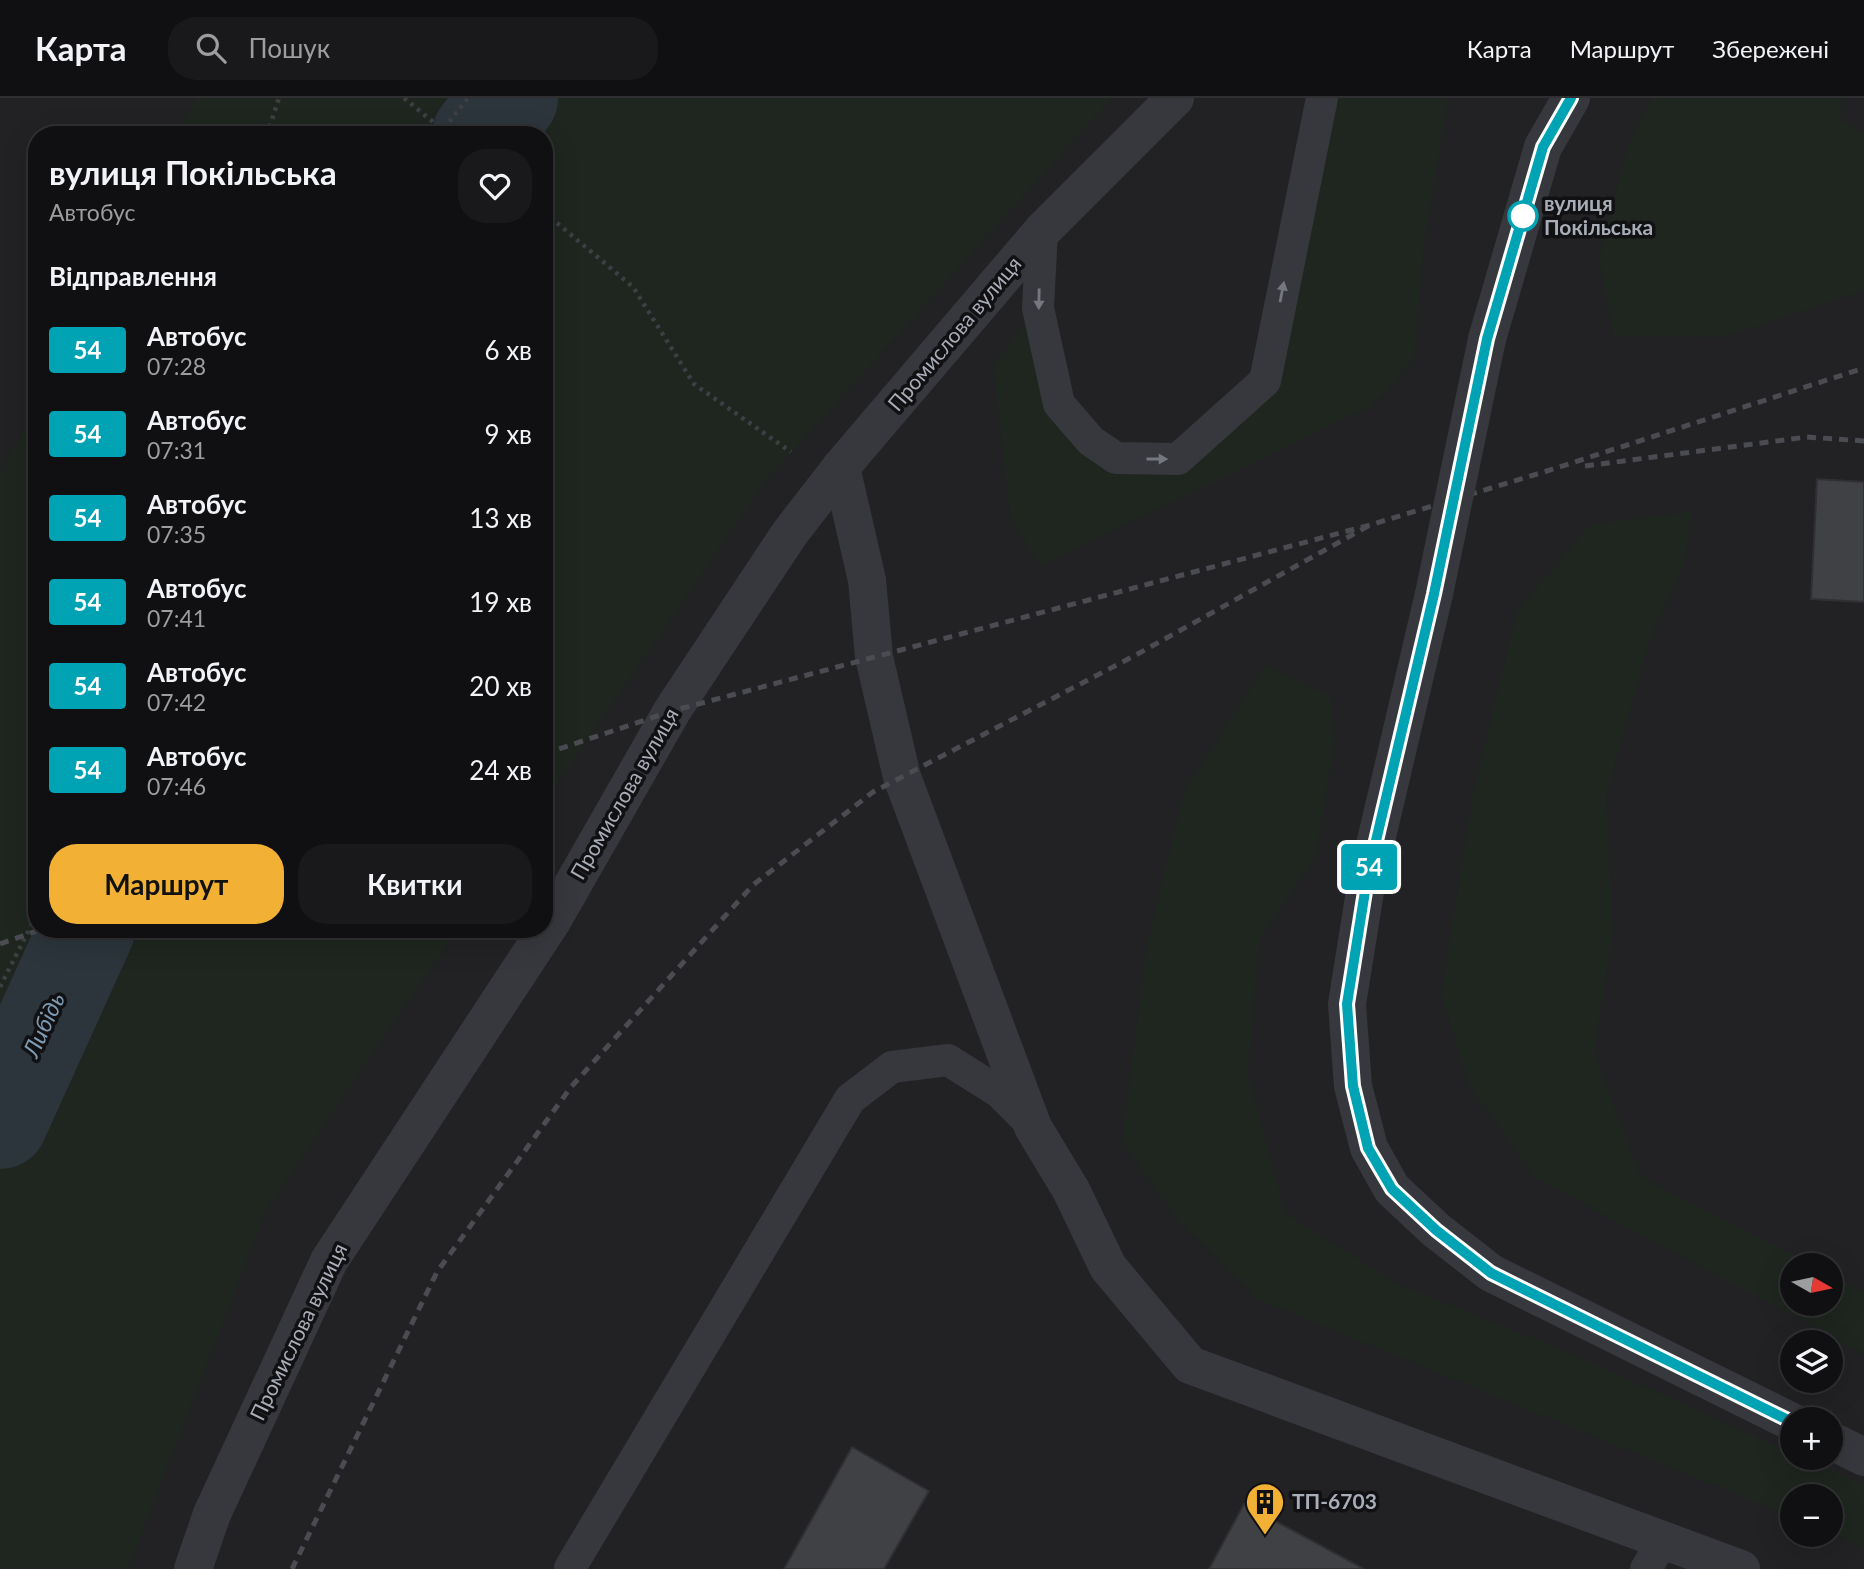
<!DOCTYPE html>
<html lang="uk">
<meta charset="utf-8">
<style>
:root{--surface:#101012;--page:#19191b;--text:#f1f3f6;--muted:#9c9d9f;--line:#303032;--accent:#f2b134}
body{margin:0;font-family:Lato,sans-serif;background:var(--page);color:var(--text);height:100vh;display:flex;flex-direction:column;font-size:26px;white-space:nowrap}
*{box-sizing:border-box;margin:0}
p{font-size:23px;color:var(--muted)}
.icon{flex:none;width:38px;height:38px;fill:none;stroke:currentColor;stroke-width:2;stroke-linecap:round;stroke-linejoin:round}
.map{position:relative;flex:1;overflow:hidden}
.details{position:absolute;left:28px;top:28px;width:525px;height:812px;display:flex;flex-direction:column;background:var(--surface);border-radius:28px;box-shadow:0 7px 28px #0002,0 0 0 2px var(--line)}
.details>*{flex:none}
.badge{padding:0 14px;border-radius:5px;font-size:24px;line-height:46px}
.needle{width:46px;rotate:99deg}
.fabs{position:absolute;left:1780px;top:1155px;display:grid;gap:14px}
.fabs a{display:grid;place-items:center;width:63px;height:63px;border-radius:50%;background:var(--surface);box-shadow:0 7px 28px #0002,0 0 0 2px var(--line);font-size:35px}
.map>.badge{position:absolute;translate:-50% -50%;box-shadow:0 0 0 4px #fff}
h2{padding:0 21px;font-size:26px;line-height:63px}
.round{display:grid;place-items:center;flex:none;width:74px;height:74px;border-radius:28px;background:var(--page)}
.head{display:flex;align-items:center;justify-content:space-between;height:119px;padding:0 21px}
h1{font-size:33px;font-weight:700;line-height:52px}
.primary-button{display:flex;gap:14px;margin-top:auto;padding:14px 21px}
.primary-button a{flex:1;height:80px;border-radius:28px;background:var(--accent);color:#111;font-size:28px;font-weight:700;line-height:80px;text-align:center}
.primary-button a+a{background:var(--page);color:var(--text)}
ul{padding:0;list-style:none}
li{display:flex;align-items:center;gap:21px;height:84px;padding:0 21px}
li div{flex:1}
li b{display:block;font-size:26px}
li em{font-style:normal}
li .badge{min-width:77px;font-weight:700;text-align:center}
header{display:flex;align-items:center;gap:42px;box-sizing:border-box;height:98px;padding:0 35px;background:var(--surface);border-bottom:2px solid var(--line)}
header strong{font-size:33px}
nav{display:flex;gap:38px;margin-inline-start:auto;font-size:24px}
.search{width:490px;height:63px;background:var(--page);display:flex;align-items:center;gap:18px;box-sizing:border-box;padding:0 24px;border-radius:28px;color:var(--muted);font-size:26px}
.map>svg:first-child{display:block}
.built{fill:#222225;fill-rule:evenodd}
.green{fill:#1e261f}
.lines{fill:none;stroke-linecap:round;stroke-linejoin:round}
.river{stroke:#2c353c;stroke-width:96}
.building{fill:#404145;stroke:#303034;stroke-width:2}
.path{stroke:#3d3f44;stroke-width:4.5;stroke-dasharray:3.5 5;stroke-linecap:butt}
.service{stroke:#37383d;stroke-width:32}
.minor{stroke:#37383d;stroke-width:38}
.rail{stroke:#4a4c52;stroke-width:5;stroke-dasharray:9 7;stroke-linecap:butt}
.path-bridge{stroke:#3d3f44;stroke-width:4.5;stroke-dasharray:3.5 5;stroke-linecap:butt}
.minor-bridge{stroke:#37383d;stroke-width:38}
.oneway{fill:#757881}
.line-casing{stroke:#fff;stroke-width:16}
.line{stroke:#00a3b4;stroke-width:10}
.stop-dot{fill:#fff;stroke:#00a3b4;stroke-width:3.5}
.labels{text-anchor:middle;stroke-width:7;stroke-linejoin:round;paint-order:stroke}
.stop-label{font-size:21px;font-weight:bold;fill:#a8adb8;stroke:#111113;text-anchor:start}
.street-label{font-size:21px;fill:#a8adb8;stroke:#111113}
.poi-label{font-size:21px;font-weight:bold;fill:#a8adb8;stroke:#111113;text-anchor:start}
.water-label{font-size:23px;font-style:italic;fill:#7f9bb3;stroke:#111113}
</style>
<header>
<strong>Карта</strong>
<div class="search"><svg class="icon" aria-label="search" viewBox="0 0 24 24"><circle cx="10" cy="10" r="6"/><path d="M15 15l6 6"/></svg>Пошук</div>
<nav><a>Карта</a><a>Маршрут</a><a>Збережені</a></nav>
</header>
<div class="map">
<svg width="1864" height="1471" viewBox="0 0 1864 1471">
<rect width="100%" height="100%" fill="#161618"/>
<path class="built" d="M0,0H1864V1471H0ZM37,37H544V831H37ZM1792,1167H1830V1206H1792ZM1792,1244H1830V1283H1792ZM1792,1321H1830V1360H1792ZM1792,1398H1830V1437H1792Z"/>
<g class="green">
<polygon points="196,0 1112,0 764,385 544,705 544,37 177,37"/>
<polygon points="1322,0 1448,0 1424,145 1414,262 1372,308 1040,468 1010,417 993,267 1038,210 1059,306 1116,360 1178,361 1265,282"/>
<polygon points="1654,0 1843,0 1841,21 1864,37 1864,193 1723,239 1614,238 1599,160 1629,44"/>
<polygon points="37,306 37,831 458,831 267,1110 128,1471 0,1471 0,376"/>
<polygon points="1692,413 1684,467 1650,540 1606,698 1613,833 1594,955 1640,1078 1813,1167 1792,1167 1792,1206 1830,1206 1831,1176 1864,1194 1864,1256 1537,1081 1470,989 1441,897 1473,696 1517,513 1590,427"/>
<polygon points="1266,567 1330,598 1335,643 1316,758 1259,843 1248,978 1285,1115 1398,1186 1577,1258 1792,1355 1792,1360 1803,1360 1864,1387 1864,1449 1831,1435 1830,1398 1792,1398 1792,1419 1259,1202 1176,1120 1122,1043 1147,847 1184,694"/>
</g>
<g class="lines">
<g class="river">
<polyline points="480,37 510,0"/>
<polyline points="0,1023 87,831"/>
</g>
</g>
<g class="building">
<polygon points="1817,381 1864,384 1864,504 1811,501"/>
<polygon points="852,1349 929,1393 884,1471 784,1471"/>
<polygon points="1244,1406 1364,1471 1209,1471"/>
</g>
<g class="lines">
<g class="path">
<polyline points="267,37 279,0"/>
<polyline points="439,37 468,0"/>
<polyline points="544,114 633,189 694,286 791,354"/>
<polyline points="0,889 37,816"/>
</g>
<g class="service">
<polyline points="1042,133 1038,210 1059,306 1091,343 1116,360 1178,361 1265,283 1322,0"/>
<polyline points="570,1470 850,1001 892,969 948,962 999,994 1028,1023"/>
<polyline points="1646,1471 1663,1442"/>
</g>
<g class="minor">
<polyline points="1487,241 1543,49 1571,0"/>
<polyline points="841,369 867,482 874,559 902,679 1033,1029 1071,1092 1108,1169 1190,1267 1741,1471"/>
<polyline points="1434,496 1367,781 1347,906 1353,988 1369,1050 1392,1091 1436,1132 1491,1175 1792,1324"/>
<polyline points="1830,1342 1864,1359"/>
<polyline points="193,1471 212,1416 329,1163 552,823 672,613 790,435 841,369 1042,133 1175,0"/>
</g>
<g class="rail">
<polyline points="1585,368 1807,339 1864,343"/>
<polyline points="544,656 672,613 1370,427 1547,373 1864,270"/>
<polyline points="0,846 42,831"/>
<polyline points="292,1471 437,1174 571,989 753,787 873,694 1134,558 1370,427"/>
</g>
<polyline class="path-bridge" points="404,0 449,37"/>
<polyline class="minor-bridge" points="1434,496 1487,241"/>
</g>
<defs><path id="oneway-solid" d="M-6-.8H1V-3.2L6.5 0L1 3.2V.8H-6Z" transform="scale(1.75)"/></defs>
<g class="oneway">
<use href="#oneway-solid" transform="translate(1282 194) rotate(-79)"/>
<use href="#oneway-solid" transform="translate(1039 201) rotate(91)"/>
<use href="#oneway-solid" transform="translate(1157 361)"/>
</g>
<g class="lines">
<g class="line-casing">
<polyline id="line" points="1571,0 1543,49 1487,241 1434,496 1367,781 1347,906 1353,988 1368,1050 1392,1091 1436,1132 1491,1175 1792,1324"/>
</g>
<use href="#line" class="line"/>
</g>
<defs>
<g id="building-pin" transform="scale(2.0125)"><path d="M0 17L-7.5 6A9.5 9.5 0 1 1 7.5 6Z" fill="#f2b134" stroke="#111113"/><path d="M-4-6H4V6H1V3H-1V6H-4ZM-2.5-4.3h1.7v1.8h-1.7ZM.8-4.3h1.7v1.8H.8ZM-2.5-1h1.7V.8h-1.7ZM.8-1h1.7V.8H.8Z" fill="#111"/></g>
</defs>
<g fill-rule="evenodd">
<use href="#building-pin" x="1265" y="1404"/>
</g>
<circle class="stop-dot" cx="1523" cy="118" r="14"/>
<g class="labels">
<g class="stop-label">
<text x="1544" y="113">вулиця<tspan x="1544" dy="24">Покільська</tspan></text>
</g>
<g class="street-label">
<text transform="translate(955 236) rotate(-50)" y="7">Промислова вулиця</text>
<text transform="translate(625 696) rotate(-60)" y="7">Промислова вулиця</text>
<text transform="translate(299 1234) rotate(-64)" y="7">Промислова вулиця</text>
</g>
<g class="poi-label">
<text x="1292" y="1411">ТП-6703</text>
</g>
<g class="water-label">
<text transform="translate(44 927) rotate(-65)" y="8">Либідь</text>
</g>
</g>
</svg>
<div class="fabs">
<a><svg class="needle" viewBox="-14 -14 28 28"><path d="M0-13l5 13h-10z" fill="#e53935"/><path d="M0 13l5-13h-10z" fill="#9c9d9f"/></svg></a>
<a><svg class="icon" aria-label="layers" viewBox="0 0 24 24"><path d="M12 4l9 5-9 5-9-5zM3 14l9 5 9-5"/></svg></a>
<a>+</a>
<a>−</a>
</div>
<b class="badge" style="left:1369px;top:769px;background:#00a3b4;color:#fff">54</b>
<section class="details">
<div class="head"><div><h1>вулиця Покільська</h1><p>Автобус</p></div><a class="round"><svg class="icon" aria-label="heart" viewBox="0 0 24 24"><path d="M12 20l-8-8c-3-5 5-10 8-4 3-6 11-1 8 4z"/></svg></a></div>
<h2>Відправлення</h2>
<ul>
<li><span class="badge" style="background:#00a3b4;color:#fff">54</span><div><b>Автобус</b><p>07:28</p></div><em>6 хв</em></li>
<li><span class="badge" style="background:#00a3b4;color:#fff">54</span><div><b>Автобус</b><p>07:31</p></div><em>9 хв</em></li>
<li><span class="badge" style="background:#00a3b4;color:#fff">54</span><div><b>Автобус</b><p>07:35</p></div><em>13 хв</em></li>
<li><span class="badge" style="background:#00a3b4;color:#fff">54</span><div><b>Автобус</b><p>07:41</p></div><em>19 хв</em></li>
<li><span class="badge" style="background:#00a3b4;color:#fff">54</span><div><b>Автобус</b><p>07:42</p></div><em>20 хв</em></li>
<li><span class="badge" style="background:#00a3b4;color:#fff">54</span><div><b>Автобус</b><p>07:46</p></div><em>24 хв</em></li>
</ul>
<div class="primary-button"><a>Маршрут</a><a>Квитки</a></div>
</section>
</div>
